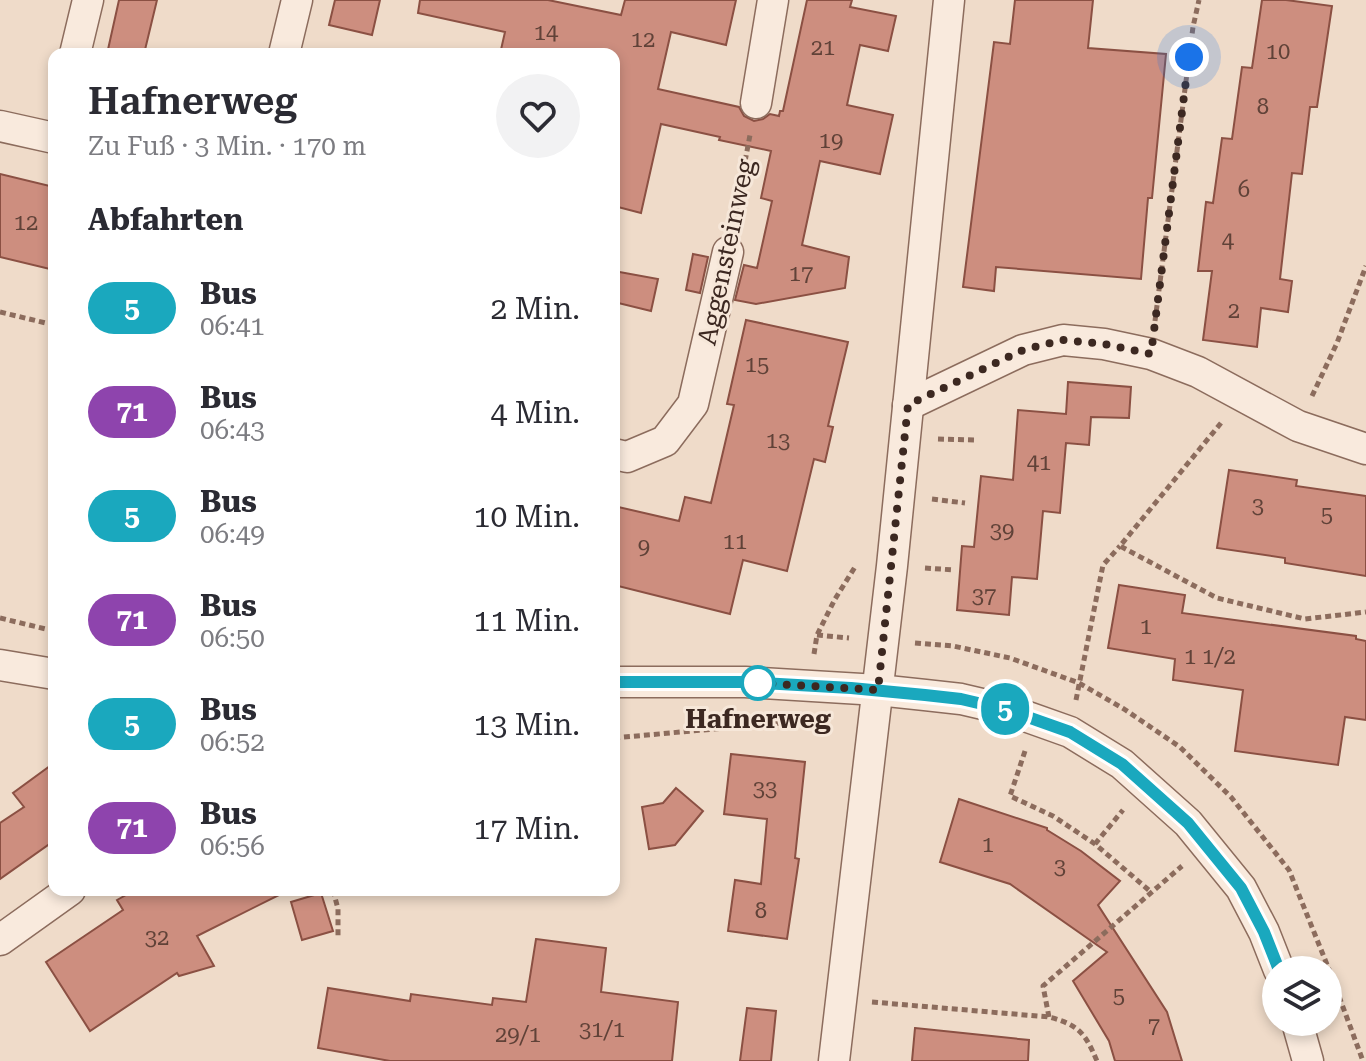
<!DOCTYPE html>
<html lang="de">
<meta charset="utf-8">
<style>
:root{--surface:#fff;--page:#f2f2f3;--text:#2b2b33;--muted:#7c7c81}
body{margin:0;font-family:"Roboto Serif",serif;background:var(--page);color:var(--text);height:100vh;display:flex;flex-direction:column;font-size:30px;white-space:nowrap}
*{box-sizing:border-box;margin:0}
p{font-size:26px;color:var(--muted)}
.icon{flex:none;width:44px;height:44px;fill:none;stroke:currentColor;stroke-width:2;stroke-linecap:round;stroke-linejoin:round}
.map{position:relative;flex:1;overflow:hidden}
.sheet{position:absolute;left:48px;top:48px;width:572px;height:848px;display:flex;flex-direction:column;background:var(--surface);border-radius:16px;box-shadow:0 4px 12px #0003}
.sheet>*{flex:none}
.badge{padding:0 16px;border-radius:26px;font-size:28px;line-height:52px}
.controls{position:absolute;left:1262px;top:956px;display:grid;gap:16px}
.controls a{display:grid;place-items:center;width:80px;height:80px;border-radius:50%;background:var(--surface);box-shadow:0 4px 12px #0003;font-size:40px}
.you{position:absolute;width:40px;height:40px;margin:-20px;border:6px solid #fff;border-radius:50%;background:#1a73e8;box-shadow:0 0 0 12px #1a73e833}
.map>.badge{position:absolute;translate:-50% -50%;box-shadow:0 0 0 4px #fff}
h2{padding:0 40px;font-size:30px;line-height:72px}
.round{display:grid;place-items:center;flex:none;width:84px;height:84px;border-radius:42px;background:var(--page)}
.head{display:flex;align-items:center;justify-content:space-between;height:136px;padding:0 40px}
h1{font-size:38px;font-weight:600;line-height:60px}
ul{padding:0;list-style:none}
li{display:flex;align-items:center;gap:24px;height:104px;padding:0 40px}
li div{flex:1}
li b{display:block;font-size:30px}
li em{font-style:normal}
li .badge{min-width:88px;font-weight:700;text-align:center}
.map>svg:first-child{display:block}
.building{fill:#cd8e7f;stroke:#8b5043;stroke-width:2}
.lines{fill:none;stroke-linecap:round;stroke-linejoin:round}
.street-casing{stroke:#8c6c5d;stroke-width:33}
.path{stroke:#8c6c5d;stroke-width:5;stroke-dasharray:6 4;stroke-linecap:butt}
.street{stroke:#f9eadd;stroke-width:30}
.line-casing{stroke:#fff;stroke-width:18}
.line{stroke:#1aa8be;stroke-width:12}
.walk{stroke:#3c2821;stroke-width:8;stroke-dasharray:0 14.4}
.stop-dot{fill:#fff;stroke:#1aa8be;stroke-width:4}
.labels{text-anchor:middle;stroke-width:6;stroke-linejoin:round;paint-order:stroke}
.number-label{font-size:22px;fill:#604238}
.street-label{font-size:26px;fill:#3c2821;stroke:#f6e7d9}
.stop-label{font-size:26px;font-weight:bold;fill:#3c2821;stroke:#f6e7d9}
</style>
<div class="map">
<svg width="1366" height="1061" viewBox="0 0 1366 1061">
<rect width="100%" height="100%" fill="#efdbc9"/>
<g class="building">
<polygon points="119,0 157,0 144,54 107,54"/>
<polygon points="335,0 380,0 372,35 329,25"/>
<polygon points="420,0 548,0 621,15 625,0 736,0 726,45 671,32 658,89 739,107 744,116 754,121 763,119 770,114 779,116 780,111 783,111 807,0 852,0 850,7 896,16 888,51 860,45 847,105 893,115 880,174 820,161 802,245 849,257 845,288 756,304 735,300 744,265 757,268 772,201 761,198 771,151 719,140 720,137 661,124 641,213 614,206 614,54 500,54 505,32 418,13"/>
<polygon points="1015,0 1093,0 1088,48 1166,54 1152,198 1148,198 1141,279 996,267 994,291 963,287 994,42 1010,44"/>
<polygon points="1262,0 1286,0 1332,6 1317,107 1310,107 1302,174 1292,173 1280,279 1292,281 1288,312 1261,308 1257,347 1203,340 1212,271 1198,271 1206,202 1213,203 1222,138 1232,139 1242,67 1252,68"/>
<polygon points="0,174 54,187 54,270 0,257"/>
<polygon points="693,254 708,257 700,293 686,290"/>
<polygon points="614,271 658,279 651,311 614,302"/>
<polygon points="746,320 848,342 828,426 833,427 825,462 814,459 787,571 743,560 730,614 614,585 614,506 679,521 685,497 711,503 734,405 727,404"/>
<polygon points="1068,382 1131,387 1129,418 1091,417 1089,445 1066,443 1060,513 1043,511 1037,579 1012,577 1009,615 957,610 962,546 974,547 981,476 1013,480 1018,410 1066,414"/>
<polygon points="1229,470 1297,480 1296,486 1366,496 1366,576 1285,563 1285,558 1217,548"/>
<polygon points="1119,585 1185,595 1182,613 1356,636 1356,639 1366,641 1366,720 1345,717 1338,765 1235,751 1243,690 1173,680 1175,659 1108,648"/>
<polygon points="731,754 805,762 795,858 799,859 787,939 728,931 735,880 761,884 767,819 724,814"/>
<polygon points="54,763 54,847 51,843 0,879 0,823 24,807 13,793"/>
<polygon points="676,788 703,811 675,845 649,849 642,807 663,803"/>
<polygon points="959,799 1047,828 1047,830 1081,851 1120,881 1098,905 1167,1012 1182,1061 1115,1061 1109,1041 1073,981 1107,952 1010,884 940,862"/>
<polygon points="135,890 289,890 197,936 214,966 179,976 177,973 90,1031 46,962 123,910 117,900"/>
<polygon points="321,893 333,931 302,940 291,902"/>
<polygon points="536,939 606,948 601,992 678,1002 672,1061 390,1061 318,1048 328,988 410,1001 411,994 492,1005 493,998 526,1002"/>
<polygon points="747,1008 776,1011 771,1061 740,1061"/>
<polygon points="915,1028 1029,1040 1028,1061 912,1061"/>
</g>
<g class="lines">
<g class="street-casing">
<g id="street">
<polyline points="75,54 88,0"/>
<polyline points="284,54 297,0"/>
<polyline points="756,103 773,0"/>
<polyline points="0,126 54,138"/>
<polyline points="908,405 1023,350 1063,340 1104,344 1151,354 1198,372 1298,426 1366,449"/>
<polyline points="614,454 627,457 665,441 693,404 728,252"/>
<polyline points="0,665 54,674"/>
<polyline points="614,682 745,682 878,690 925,695 961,699 1008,710 1070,732 1122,764 1188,823 1241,888 1264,932 1279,970"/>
<polyline points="0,940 70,890"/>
<polyline points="1297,1022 1308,1061"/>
<polyline points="834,1061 892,566 949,0"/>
</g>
</g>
<g class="path">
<polyline points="734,220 750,135"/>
<polyline points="0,312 54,325"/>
<polyline points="1155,321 1193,27 1199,0"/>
<polyline points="1312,396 1337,343 1366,266"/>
<polyline points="1221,423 1120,546 1217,598 1305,619 1366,612"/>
<polyline points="938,439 975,440"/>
<polyline points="932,499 965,503"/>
<polyline points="925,568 954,570"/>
<polyline points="0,618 54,631"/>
<polyline points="817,635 849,638"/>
<polyline points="915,643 953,646 1010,658 1079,683 1124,709 1180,747 1231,797 1289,870 1330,972 1363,1061"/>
<polyline points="814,654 817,635 835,599 855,567"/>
<polyline points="1076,700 1103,565 1120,546"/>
<polyline points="614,738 792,722"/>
<polyline points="1025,751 1010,796 1053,816 1095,844 1151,892"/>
<polyline points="1095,844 1123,810"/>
<polyline points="333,890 338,909 338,939"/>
<path d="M872,1002L1049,1017C1079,1025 1085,1033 1097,1061"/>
<polyline points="1049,1017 1043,986 1182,866"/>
</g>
<use href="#street" class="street"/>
</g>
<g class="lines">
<g class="line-casing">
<polyline id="line" points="614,682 745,682 851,688 925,695 961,699 1008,710 1070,732 1122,764 1188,823 1241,888 1264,932 1279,970"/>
</g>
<use href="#line" class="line"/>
<polyline class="walk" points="758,683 878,690 908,405 1023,350 1063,340 1104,344 1151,354 1189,57"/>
</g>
<circle class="stop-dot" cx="758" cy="683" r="16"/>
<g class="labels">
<g class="number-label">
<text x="546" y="40">14</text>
<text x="643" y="47">12</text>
<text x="823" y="55">21</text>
<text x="1278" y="59">10</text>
<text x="1263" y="114">8</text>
<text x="831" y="148">19</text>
<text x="1244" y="197">6</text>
<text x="26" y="230">12</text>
<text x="1228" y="248">4</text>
<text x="801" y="281">17</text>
<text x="1234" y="318">2</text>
<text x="757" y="372">15</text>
<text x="778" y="448">13</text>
<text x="1039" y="470">41</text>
<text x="1258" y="513">3</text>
<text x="1327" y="522">5</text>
<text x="1002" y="538">39</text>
<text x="735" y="549">11</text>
<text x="644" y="554">9</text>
<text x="984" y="603">37</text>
<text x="1146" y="634">1</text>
<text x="1210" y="664">1 1/2</text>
<text x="765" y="796">33</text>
<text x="988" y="852">1</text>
<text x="1060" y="874">3</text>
<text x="761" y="918">8</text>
<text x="157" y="945">32</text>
<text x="1119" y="1003">5</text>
<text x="1154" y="1033">7</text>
<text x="602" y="1037">31/1</text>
<text x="518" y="1042">29/1</text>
</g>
<g class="street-label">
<text transform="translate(726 252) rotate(-78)" y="9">Aggensteinweg</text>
</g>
<g class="stop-label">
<text x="758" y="728">Hafnerweg</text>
</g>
</g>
</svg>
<div class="controls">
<a><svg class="icon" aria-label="layers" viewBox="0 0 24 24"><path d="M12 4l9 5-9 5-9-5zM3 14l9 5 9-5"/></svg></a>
</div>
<div class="you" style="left:1189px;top:57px"></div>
<b class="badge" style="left:1005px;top:709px;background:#1aa8be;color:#fff">5</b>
<section class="sheet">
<div class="head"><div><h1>Hafnerweg</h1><p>Zu Fuß · 3 Min. · 170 m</p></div><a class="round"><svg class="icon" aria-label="heart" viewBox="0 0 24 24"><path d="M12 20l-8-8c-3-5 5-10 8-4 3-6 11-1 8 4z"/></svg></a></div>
<h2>Abfahrten</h2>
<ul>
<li><span class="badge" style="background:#1aa8be;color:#fff">5</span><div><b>Bus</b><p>06:41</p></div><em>2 Min.</em></li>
<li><span class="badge" style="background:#8e44ad;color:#fff">71</span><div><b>Bus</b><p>06:43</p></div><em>4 Min.</em></li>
<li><span class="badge" style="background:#1aa8be;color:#fff">5</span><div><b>Bus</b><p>06:49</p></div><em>10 Min.</em></li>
<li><span class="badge" style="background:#8e44ad;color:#fff">71</span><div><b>Bus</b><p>06:50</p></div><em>11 Min.</em></li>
<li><span class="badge" style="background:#1aa8be;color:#fff">5</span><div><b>Bus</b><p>06:52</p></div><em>13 Min.</em></li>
<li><span class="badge" style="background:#8e44ad;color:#fff">71</span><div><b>Bus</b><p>06:56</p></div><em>17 Min.</em></li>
</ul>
</section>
</div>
